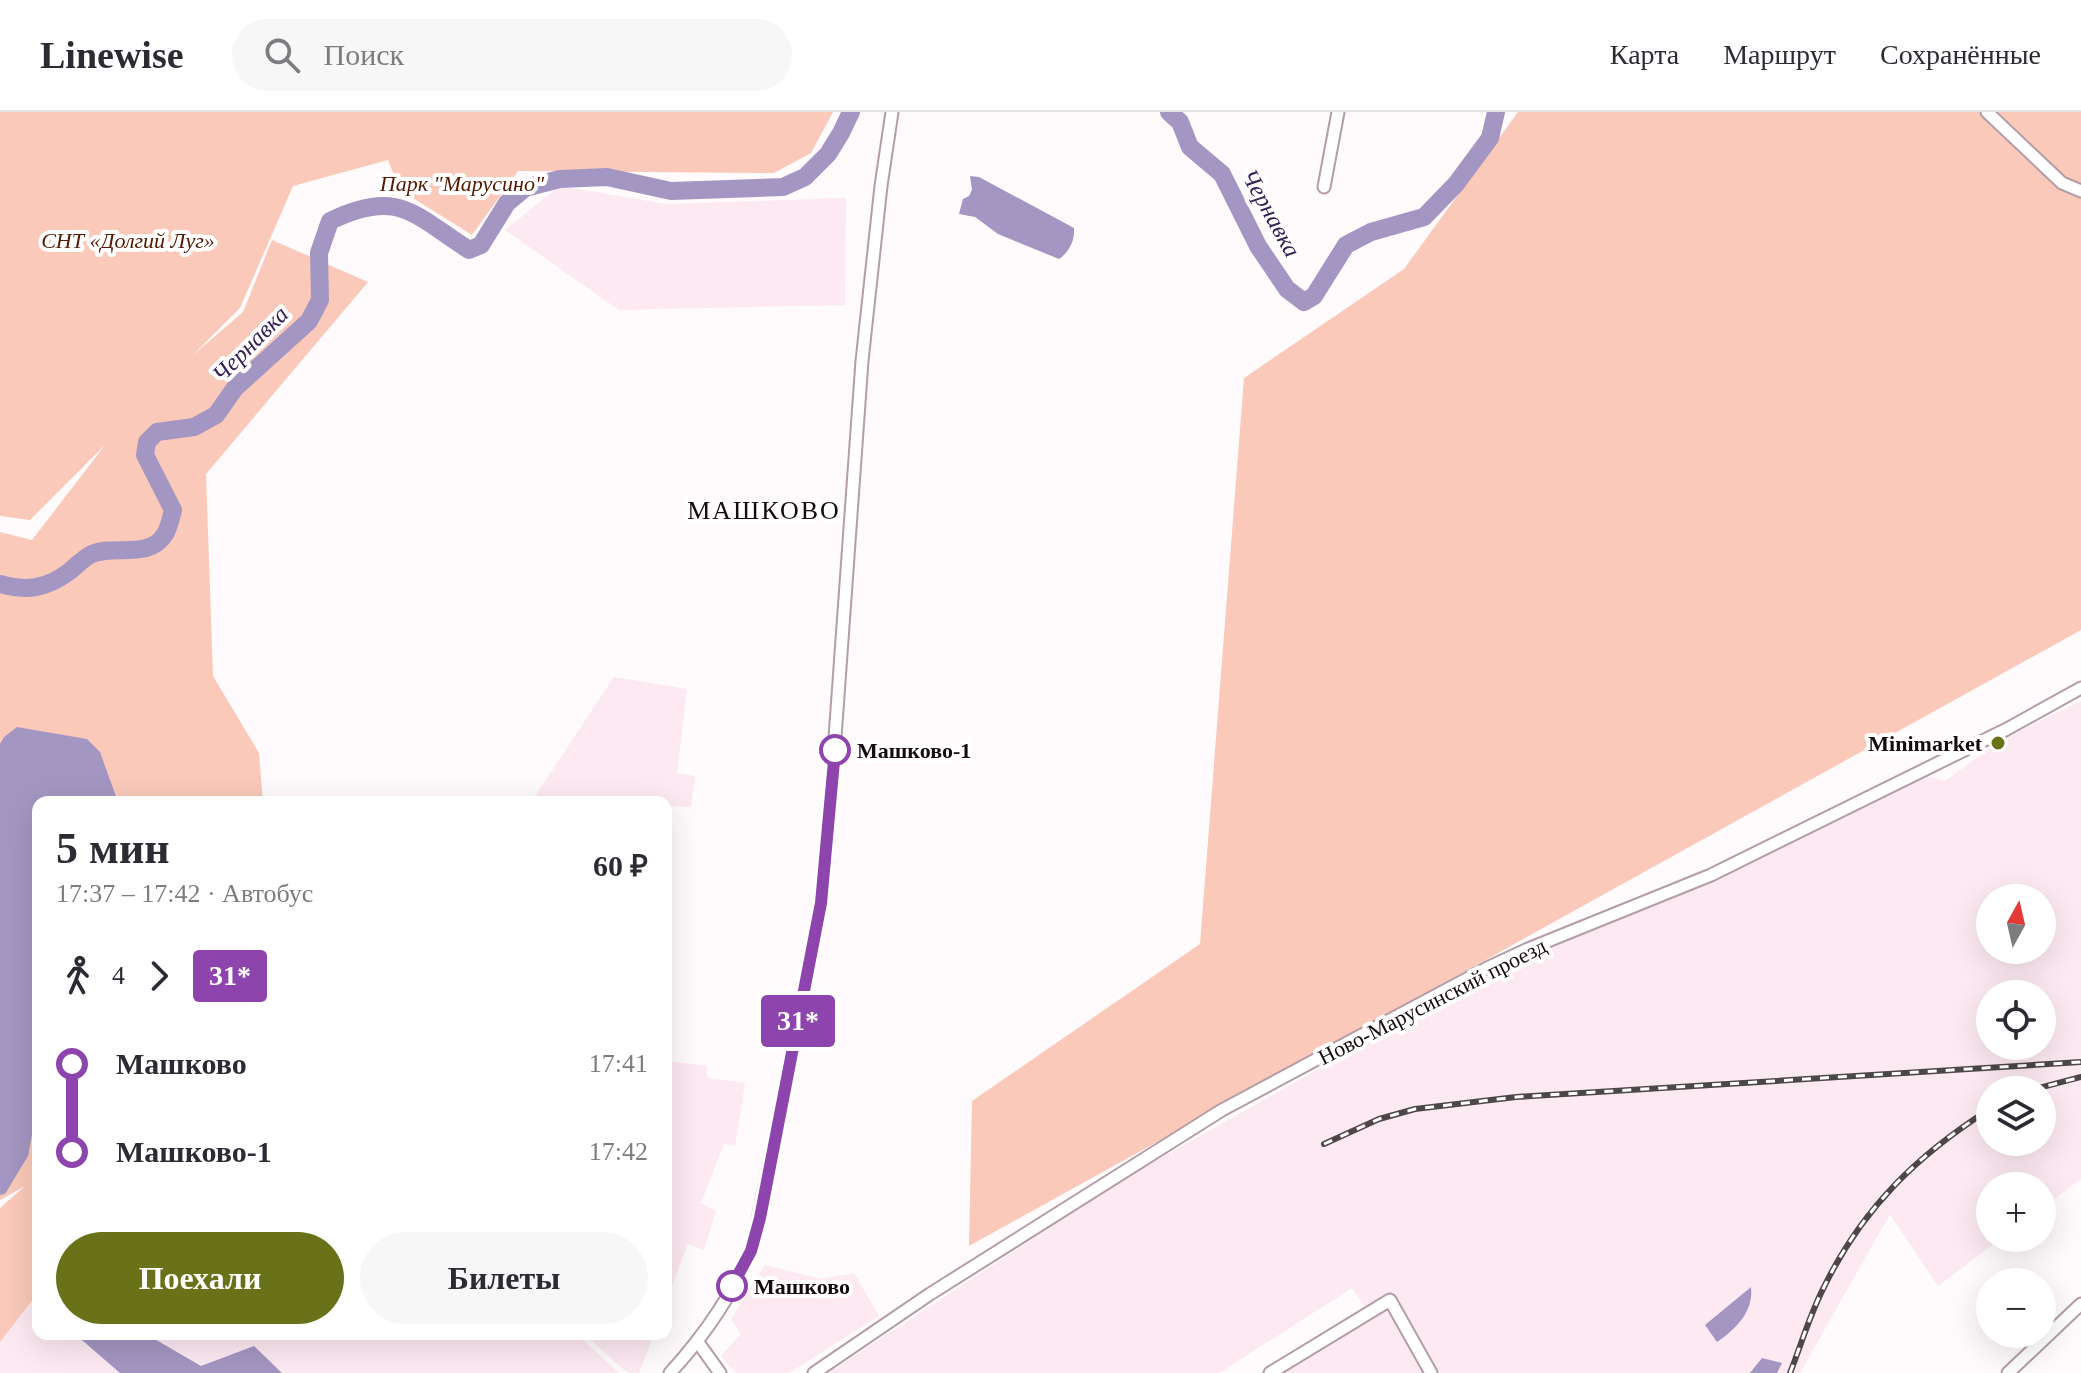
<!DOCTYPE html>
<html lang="ru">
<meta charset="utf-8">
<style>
:root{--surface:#fff;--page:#f7f7f7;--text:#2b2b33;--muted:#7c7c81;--line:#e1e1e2;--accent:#697119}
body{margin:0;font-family:"Times New Roman",serif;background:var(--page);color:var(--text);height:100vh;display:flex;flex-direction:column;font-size:30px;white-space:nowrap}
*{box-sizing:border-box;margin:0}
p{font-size:26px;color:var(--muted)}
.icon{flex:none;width:44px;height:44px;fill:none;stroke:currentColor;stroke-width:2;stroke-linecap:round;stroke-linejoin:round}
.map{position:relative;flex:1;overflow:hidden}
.panel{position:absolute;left:32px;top:684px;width:640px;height:544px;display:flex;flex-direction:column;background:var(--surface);border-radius:16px;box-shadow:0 8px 32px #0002}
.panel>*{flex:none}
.badge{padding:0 16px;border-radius:6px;font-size:28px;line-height:52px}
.needle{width:52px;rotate:8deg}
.buttons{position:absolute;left:1976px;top:772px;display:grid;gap:16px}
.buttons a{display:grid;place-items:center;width:80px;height:80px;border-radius:50%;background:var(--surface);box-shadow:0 8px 32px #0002;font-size:40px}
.map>.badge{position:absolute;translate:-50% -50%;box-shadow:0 0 0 4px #fff}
.legs{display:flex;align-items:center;gap:12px;height:88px;padding:0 24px;font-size:26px}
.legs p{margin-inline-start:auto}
.summary{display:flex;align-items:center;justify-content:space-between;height:136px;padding:0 24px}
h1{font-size:44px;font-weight:800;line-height:60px}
.action{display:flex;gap:16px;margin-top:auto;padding:16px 24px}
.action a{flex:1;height:92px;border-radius:48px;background:var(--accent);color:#fff;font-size:32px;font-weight:800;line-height:92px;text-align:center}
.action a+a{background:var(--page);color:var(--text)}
ul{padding:0 24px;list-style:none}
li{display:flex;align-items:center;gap:28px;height:88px;font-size:30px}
li i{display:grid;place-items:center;width:12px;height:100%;margin:0 10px;background:currentColor}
li i::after{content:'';width:20px;height:20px;margin:-10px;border:6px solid;border-radius:50%;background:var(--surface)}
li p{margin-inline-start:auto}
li:first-child i{background:linear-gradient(#0000 50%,currentColor 0)}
li:last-child i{background:linear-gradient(currentColor 50%,#0000 0)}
header{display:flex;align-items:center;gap:48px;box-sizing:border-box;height:112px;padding:0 40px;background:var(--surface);border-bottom:2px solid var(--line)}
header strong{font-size:38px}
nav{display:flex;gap:44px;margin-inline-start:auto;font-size:28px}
.search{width:560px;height:72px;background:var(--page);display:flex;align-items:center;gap:20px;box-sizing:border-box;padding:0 28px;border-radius:44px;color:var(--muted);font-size:30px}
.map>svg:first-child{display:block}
.built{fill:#fde9f2;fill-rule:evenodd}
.green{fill:#fac9b9}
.water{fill:#a396c2}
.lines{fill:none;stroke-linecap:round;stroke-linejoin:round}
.river{stroke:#a396c2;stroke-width:18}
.minor-casing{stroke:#b49da7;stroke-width:15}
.minor{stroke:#fff;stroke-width:11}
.rail-casing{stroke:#4e474a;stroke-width:6}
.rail{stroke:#fff;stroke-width:3;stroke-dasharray:9;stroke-linecap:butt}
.line-1-casing{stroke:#fff;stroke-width:18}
.line-1{stroke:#8e44ad;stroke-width:12}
.poi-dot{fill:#697119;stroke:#fff;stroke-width:3}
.stop-1-dot{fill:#fff;stroke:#8e44ad;stroke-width:4}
.labels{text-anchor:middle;stroke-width:8;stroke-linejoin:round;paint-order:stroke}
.park-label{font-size:22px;font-style:italic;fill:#541801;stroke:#fff}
.poi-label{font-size:22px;font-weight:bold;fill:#130b0e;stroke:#fff;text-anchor:end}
.stop-label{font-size:22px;font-weight:bold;fill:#130b0e;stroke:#fff;text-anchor:start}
.street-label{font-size:22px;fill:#130b0e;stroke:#fff}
.water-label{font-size:24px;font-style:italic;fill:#362157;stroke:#fff}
.quarter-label{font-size:26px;letter-spacing:2px;fill:#130b0e;stroke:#fff}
</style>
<header>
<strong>Linewise</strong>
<div class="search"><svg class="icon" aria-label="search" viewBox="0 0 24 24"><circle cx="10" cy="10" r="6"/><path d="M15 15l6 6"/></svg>Поиск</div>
<nav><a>Карта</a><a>Маршрут</a><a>Сохранённые</a></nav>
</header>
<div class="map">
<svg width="2081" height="1261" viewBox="0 0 2081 1261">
<rect width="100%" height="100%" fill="#fffafc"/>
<g class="built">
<polygon points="560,74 666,92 846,86 845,193 619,198 505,118"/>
<polygon points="614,565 687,577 677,661 695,664 691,695 666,694 666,690 534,686"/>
<path d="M2081,589V1067L2042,1096V1074H1990V1126H2002L1938,1174L1890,1102L1800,1261H1272L1368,1199L1352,1176L1219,1261H828L1129,1064L1489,861L1714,768L1923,663L1945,669L2001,628ZM1990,786H2042V838H1990ZM1990,882H2042V934H1990ZM1990,978H2042V1030H1990Z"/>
<polygon points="666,949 707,954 707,966 745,971 735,1034 724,1032 701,1091 716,1099 704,1138 688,1132 666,1189"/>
<polygon points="38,1145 38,1222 576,1222 619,1261 0,1261 0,1210"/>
<polygon points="765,1153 821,1167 854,1161 879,1204 789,1261 736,1261 721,1244 741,1222 731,1207"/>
<polygon points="584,1222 654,1222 639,1261 628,1261"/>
</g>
<g class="green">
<polygon points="0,0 833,0 811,41 774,61 518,59 472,123 400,78 388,48 293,74 240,196 192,244 243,200 272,128 368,170 206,362 213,564 259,641 263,690 38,690 38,1181 0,1230 0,1096 25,1074 0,1088 0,420 32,428 105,333 30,408 0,404"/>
<polygon points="1518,0 2081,0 2081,518 969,1134 972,989 1200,832 1244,266 1404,157"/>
</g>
<g class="water">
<path d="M970,64L979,65L1074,116C1075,129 1069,140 1059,147L998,122L975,105L959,102L963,87L969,84L972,78Z"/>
<polygon points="17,615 87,627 100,640 118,690 38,690 38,990 28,1044 5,1082 0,1083 0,632 4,625"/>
<path d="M1751,1175C1754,1199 1736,1217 1717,1230L1705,1213Z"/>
<polygon points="75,1222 146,1222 201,1254 254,1234 282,1261 120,1261"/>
<polygon points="1762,1246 1782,1251 1777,1261 1750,1261"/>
</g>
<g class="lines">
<g class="river">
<polyline points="1169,0 1180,10 1190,35 1222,62 1258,134 1287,177 1304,190 1314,184 1346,133 1371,120 1424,105 1456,72 1490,26 1496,0"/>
<path d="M0,472C27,480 48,476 70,459C76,454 83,447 90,443C112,431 149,449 165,422C169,416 171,405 173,398L145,343L147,330L157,320L194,315L216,303L235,276L309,209L320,188L319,141L330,109C398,76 413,102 469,138L481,133L507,91L525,76L560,67L607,65L671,79L783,75L805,65L828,42L841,21L851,0"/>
</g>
<g class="minor-casing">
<g id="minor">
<polyline points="1987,0 2062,71 2081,79"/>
<polyline points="1324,75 1338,0"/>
<polyline points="697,1229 720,1261"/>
<path d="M670,1261C704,1224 738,1176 754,1128L814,828L826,751L862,249L881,74L892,0"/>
<polyline points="814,1261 930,1182 1222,998 1487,856 1528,837 1711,763 2007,617 2081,576"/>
<polyline points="1270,1261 1390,1188 1431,1261"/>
<polyline points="2008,1261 2081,1192"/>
</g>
</g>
<use href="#minor" class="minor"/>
<g class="rail-casing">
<g id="rail">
<polyline points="2031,978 2081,965"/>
<polyline points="1324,1032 1379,1007 1415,997 1516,985 2081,950"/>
<path d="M1790,1261C1801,1233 1810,1202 1824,1175C1862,1097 1917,1043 1990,997"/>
</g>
</g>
<use href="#rail" class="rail"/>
</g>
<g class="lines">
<g class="line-1-casing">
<polyline id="line-1" points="732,1174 751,1139 760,1106 821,791 835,638"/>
</g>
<use href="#line-1" class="line-1"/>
</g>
<circle class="poi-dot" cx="1998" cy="631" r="8"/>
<g class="stop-1-dot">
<circle cx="835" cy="638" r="14"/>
<circle cx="732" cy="1174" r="14"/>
</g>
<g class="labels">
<g class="park-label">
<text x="462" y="79">Парк "Марусино"</text>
<text x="128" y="136">СНТ «Долгий Луг»</text>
</g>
<g class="poi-label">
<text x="1982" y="639">Minimarket</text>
</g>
<g class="stop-label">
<text x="857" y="646">Машково-1</text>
<text x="754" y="1182">Машково</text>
</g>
<g class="street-label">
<text transform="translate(1432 889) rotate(-27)" y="8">Ново-Марусинский проезд</text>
</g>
<g class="water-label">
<text transform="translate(1271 101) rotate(61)" y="8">Чернавка</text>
<text transform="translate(250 232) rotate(-45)" y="8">Чернавка</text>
</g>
<g class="quarter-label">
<text x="764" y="407">МАШКОВО</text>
</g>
</g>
</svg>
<div class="buttons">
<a><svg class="needle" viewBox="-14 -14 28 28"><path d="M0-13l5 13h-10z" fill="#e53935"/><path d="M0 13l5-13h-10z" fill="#7c7c81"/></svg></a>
<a><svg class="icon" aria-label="locate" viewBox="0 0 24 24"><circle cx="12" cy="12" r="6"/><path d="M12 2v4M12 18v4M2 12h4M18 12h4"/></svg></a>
<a><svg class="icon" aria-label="layers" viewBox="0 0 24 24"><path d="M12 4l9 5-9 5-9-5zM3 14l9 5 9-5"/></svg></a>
<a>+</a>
<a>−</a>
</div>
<b class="badge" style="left:798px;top:909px;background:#8e44ad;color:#fff">31*</b>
<section class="panel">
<div class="summary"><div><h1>5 мин</h1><p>17:37 – 17:42 · Автобус</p></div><b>60 ₽</b></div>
<div class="legs"><svg class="icon" aria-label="walk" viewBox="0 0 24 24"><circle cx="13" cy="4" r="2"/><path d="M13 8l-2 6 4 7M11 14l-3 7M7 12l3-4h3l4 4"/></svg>4<svg class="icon" aria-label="forward" viewBox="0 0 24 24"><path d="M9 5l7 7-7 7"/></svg><b class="badge" style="background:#8e44ad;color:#fff">31*</b></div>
<ul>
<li><i style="color:#8e44ad"></i><b>Машково</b><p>17:41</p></li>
<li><i style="color:#8e44ad"></i><b>Машково-1</b><p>17:42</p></li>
</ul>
<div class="action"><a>Поехали</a><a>Билеты</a></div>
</section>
</div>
